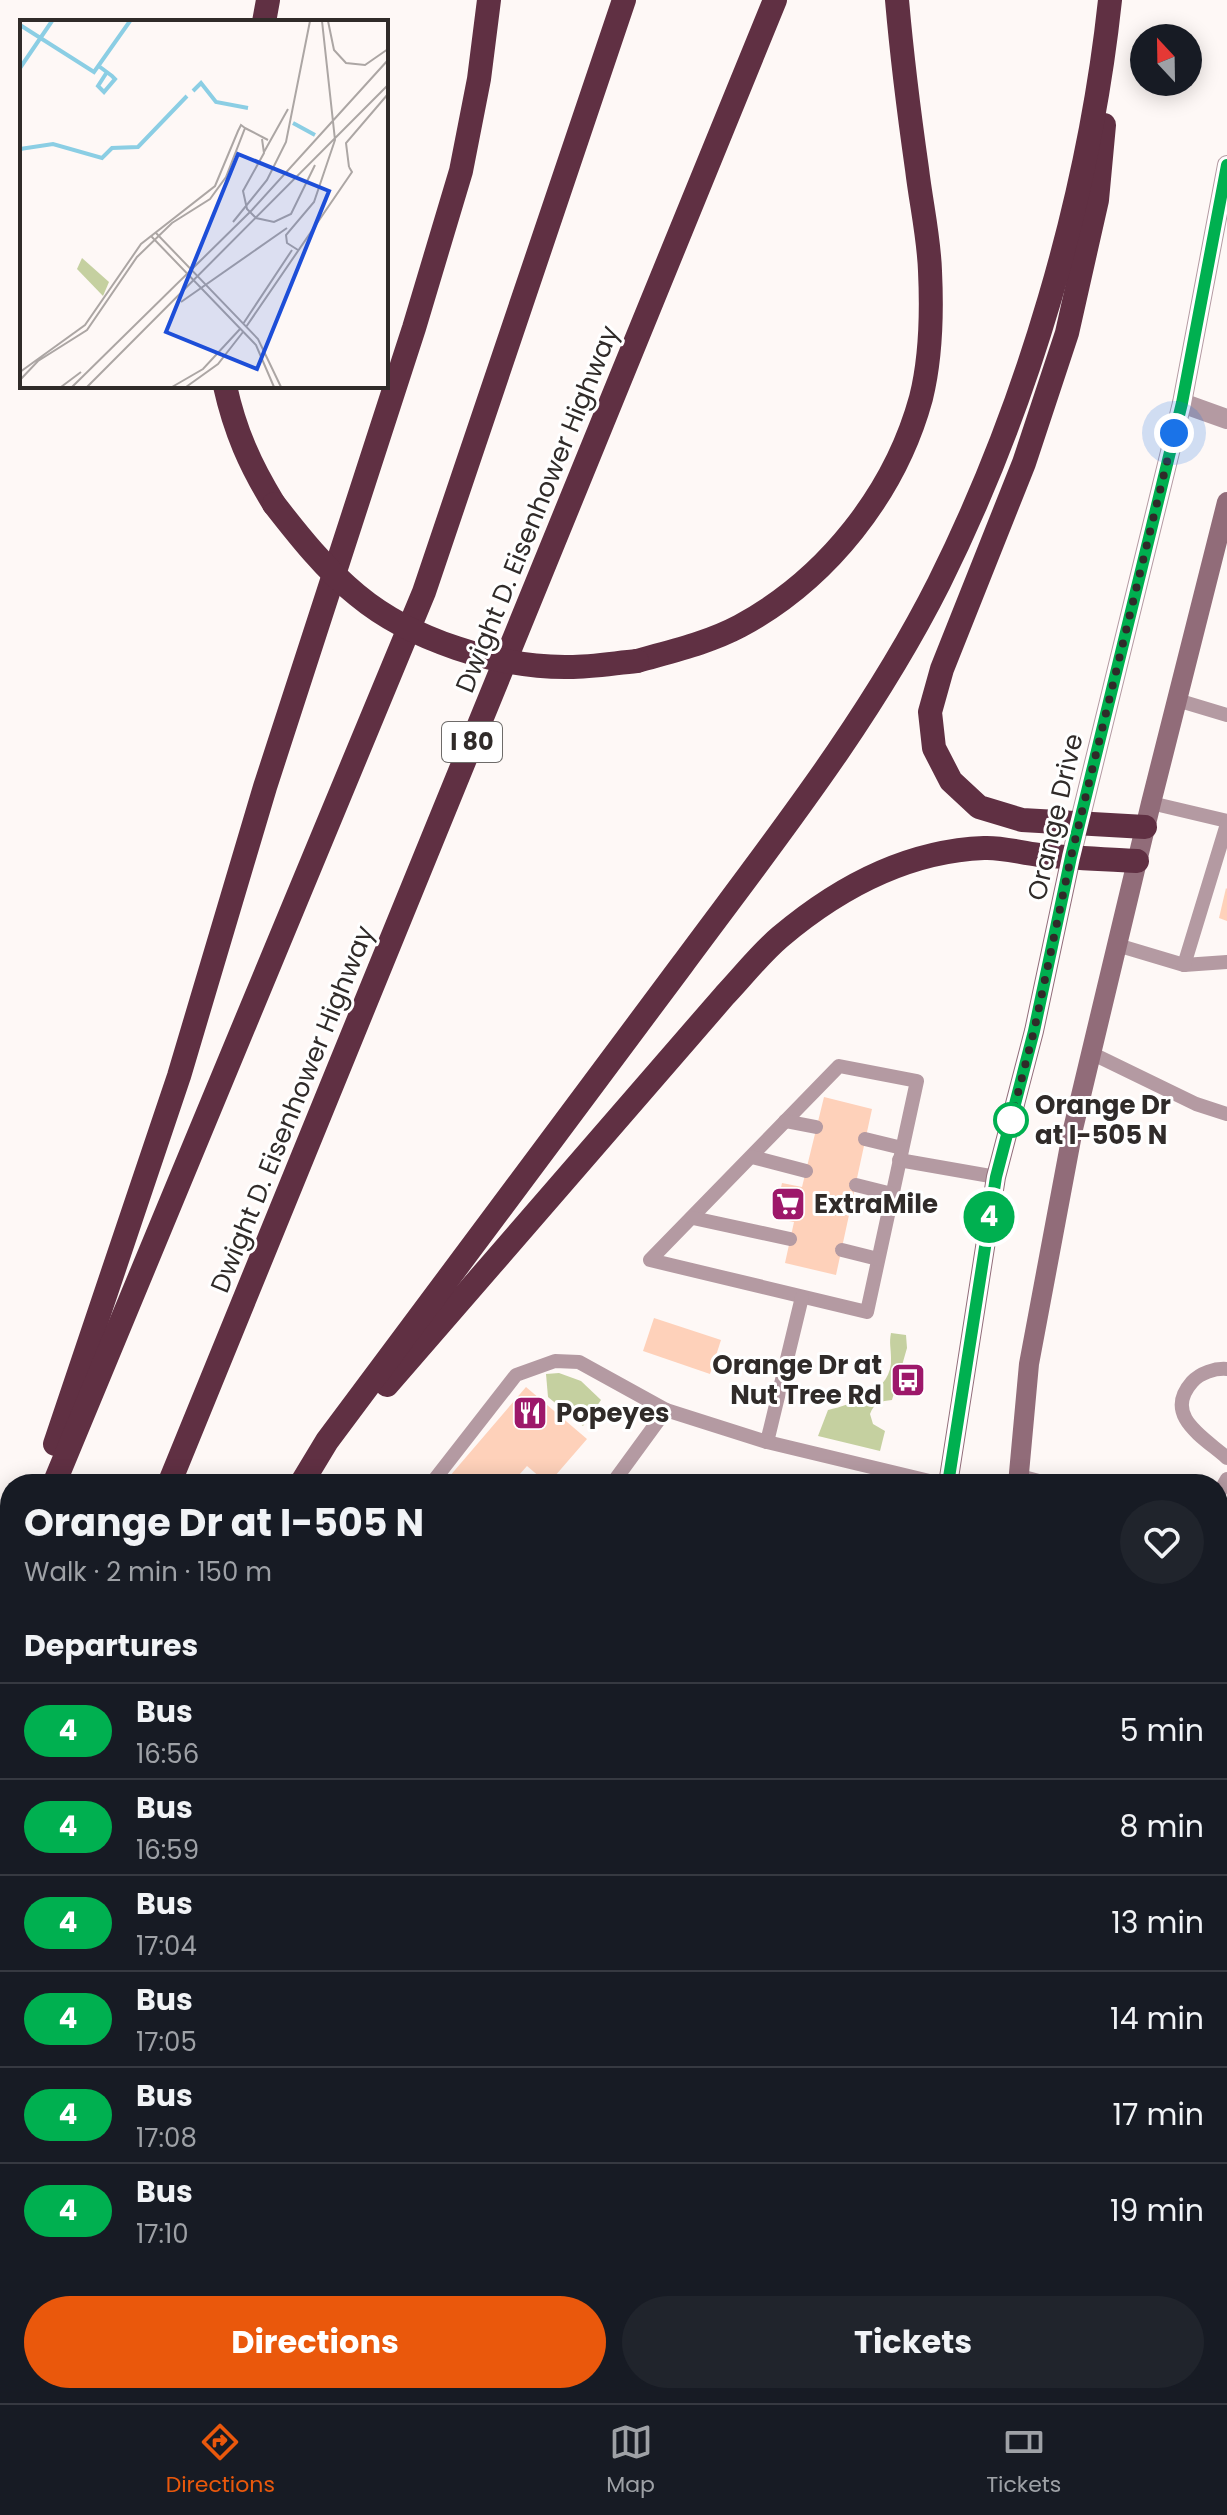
<!DOCTYPE html>
<meta charset="utf-8">
<style>
:root{--surface:#171b24;--page:#20242c;--text:#f1f3f6;--muted:#9ea1a6;--line:#363941;--accent:#ea580c}
body{margin:0;font-family:Poppins,sans-serif;background:var(--page);color:var(--text);height:100vh;display:flex;flex-direction:column;font-size:30px;white-space:nowrap}
*{box-sizing:border-box;margin:0}
p{font-size:26px;color:var(--muted)}
.icon{flex:none;width:44px;height:44px;fill:none;stroke:currentColor;stroke-width:2;stroke-linecap:round;stroke-linejoin:round}
.map{position:relative;flex:1;overflow:hidden}
.panel{position:absolute;left:0px;top:1474px;width:1228px;height:930px;display:flex;flex-direction:column;background:var(--surface);border-radius:32px 32px 0 0;box-shadow:0 4px 20px #0003}
.panel>*{flex:none}
.badge{padding:0 16px;border-radius:26px;font-size:28px;line-height:52px}
.needle{width:52px;rotate:338deg}
.buttons{position:absolute;left:1130px;top:24px;display:grid;gap:16px}
.buttons a{display:grid;place-items:center;width:72px;height:72px;border-radius:50%;background:var(--surface);box-shadow:0 4px 20px #0003;font-size:40px}
.you{position:absolute;width:40px;height:40px;margin:-20px;border:6px solid #fff;border-radius:50%;background:#1a73e8;box-shadow:0 0 0 12px #1a73e833}
.map>.badge{position:absolute;translate:-50% -50%;box-shadow:0 0 0 4px #fff}
h2{padding:0 24px;font-size:30px;line-height:72px}
.round{display:grid;place-items:center;flex:none;width:84px;height:84px;border-radius:42px;background:var(--page)}
.overview{display:flex;align-items:center;justify-content:space-between;height:136px;padding:0 24px}
h1{font-size:38px;font-weight:700;line-height:60px}
.button{display:flex;gap:16px;margin-top:auto;padding:16px 24px}
.button a{flex:1;height:92px;border-radius:48px;background:var(--accent);color:#fff;font-size:32px;font-weight:700;line-height:92px;text-align:center}
.button a+a{background:var(--page);color:var(--text)}
ul{padding:0;list-style:none}
li{display:flex;align-items:center;gap:24px;height:96px;padding:0 24px;border-top:2px solid var(--line)}
li div{flex:1}
li b{display:block;font-size:30px}
li em{font-style:normal}
li .badge{min-width:88px;font-weight:700;text-align:center}
.tab-bar{display:flex;justify-content:space-around;align-items:center;height:112px;border-top:2px solid var(--line);background:var(--surface);font-size:22px;color:var(--muted)}
.tab-bar a{display:grid;justify-items:center;gap:4px}
.tab-bar .active{color:var(--accent)}
.map>svg:first-child{display:block}
.green{fill:#c5d0a0}
.building{fill:#fed1ba}
.lines{fill:none;stroke-linecap:round;stroke-linejoin:round}
.service{stroke:#b49aa2;stroke-width:14}
.minor{stroke:#b49aa2;stroke-width:20}
.tertiary{stroke:#b49aa2;stroke-width:20}
.secondary{stroke:#916c79;stroke-width:20}
.motorway{stroke:#603043;stroke-width:24}
.motorway-bridge{stroke:#603043;stroke-width:24}
.line-casing{stroke:#fff;stroke-width:18}
.line{stroke:#00b050;stroke-width:12}
.walk{stroke:#302b29;stroke-width:8;stroke-dasharray:0 14.4}
.stop-dot{fill:#fff;stroke:#00b050;stroke-width:4}
.labels{text-anchor:middle;stroke-width:6;stroke-linejoin:round;paint-order:stroke}
.shield{fill:#fff;stroke:#6e6b69;stroke-width:2}
.shield-label{font-size:24px;font-weight:bold;fill:#302b29}
.street-label{font-size:26px;fill:#302b29;stroke:#fff}
.stop-label{font-size:26px;font-weight:bold;fill:#302b29;stroke:#fff;text-anchor:start}
.poi-label{font-size:26px;font-weight:bold;fill:#302b29;stroke:#fff;text-anchor:start}
.inset-river{fill:none;stroke:#8bcee4;stroke-width:4}
.inset-road{fill:none;stroke:#aca6a4;stroke-width:2}
.view{fill:#1d4ed8;fill-opacity:0.15;stroke:#1d4ed8;stroke-width:4}
.inset-edge{fill:none;stroke:#302b29;stroke-width:4}
</style>
<div class="map">
<svg width="1227" height="2403" viewBox="0 0 1227 2403">
<rect width="100%" height="100%" fill="#fef8f6"/>
<g class="green">
<path d="M891,1333L906,1335L907,1348L892,1400C881,1401 874,1403 870,1414L873,1424L885,1431L880,1451L818,1436L828,1410C853,1404 893,1391 891,1358C891,1348 889,1343 891,1333Z"/>
<polygon points="559,1373 581,1381 601,1400 583,1426 548,1397 546,1374"/>
</g>
<g class="building">
<polygon points="1226,888 1227,889 1227,921 1219,918"/>
<polygon points="824,1097 872,1109 836,1275 785,1263 794,1222 774,1218 782,1183 802,1187"/>
<polygon points="654,1318 721,1340 710,1374 643,1351"/>
<polygon points="526,1387 587,1439 548,1484 527,1466 511,1484 443,1484"/>
<polygon points="1218,1794 1227,1797 1227,1905 1218,1902"/>
<polygon points="1218,2373 1227,2384 1227,2403 1076,2403 1070,2395 1060,2403 1022,2403 1015,2394 1218,2394"/>
<polygon points="138,2394 544,2394 539,2403 134,2403"/>
</g>
<g class="lines">
<g class="service">
<polyline points="1177,700 1227,715"/>
<polyline points="1151,803 1227,821"/>
<polyline points="1117,945 1184,965 1227,962"/>
<polyline points="1184,965 1227,824"/>
<polyline points="1091,1053 1196,1104 1227,1114"/>
<polygon points="839,1066 917,1081 867,1312 650,1260"/>
<polyline points="785,1121 816,1127"/>
<polyline points="865,1139 902,1148"/>
<polyline points="752,1157 806,1171"/>
<polyline points="899,1160 996,1177"/>
<polyline points="856,1185 892,1194"/>
<polyline points="693,1218 790,1239"/>
<polyline points="842,1250 878,1259"/>
<path d="M1227,1369C1215,1368 1200,1373 1192,1382C1162,1416 1205,1438 1227,1458"/>
<polyline points="767,1442 802,1297"/>
<polyline points="1020,1476 1050,1484"/>
<polyline points="431,1484 516,1375 555,1361 579,1362 666,1410"/>
<polyline points="612,1484 666,1410 767,1442 942,1484"/>
<polyline points="1218,1495 1227,1479"/>
<polyline points="1218,1732 1227,1735"/>
<polyline points="1218,1967 1227,1971"/>
<polyline points="1218,2342 1227,2352"/>
<polyline points="0,2345 10,2325"/>
<polyline points="646,2394 658,2403"/>
<polyline points="52,2403 57,2394"/>
<polyline points="585,2403 590,2394"/>
</g>
<polyline class="minor" points="1182,403 1227,419"/>
<polyline class="tertiary" points="1071,857 1182,403 1227,165"/>
<g class="secondary">
<polyline points="948,1484 996,1177 1034,1031 1071,857"/>
<polyline points="1018,1484 1029,1364 1073,1129 1151,803 1227,502"/>
<polyline points="0,1555 10,1559"/>
<polyline points="0,1631 10,1635"/>
<polyline points="1218,2113 1227,2120"/>
<polyline points="1218,2205 1227,2211"/>
<polyline points="716,2403 719,2394"/>
<polyline points="797,2403 800,2394"/>
</g>
<g class="motorway">
<polyline points="264,22 268,0"/>
<polyline points="1104,125 1097,200 1067,333 1024,463 942,669 930,712 934,748 951,781 979,807 1022,820 1145,827"/>
<path d="M225,386C235,431 250,465 274,504"/>
<path d="M637,661C672,651 708,643 740,626C827,579 895,493 921,398C931,358 932,313 930,271C929,238 921,203 917,169C909,113 902,57 897,0"/>
<path d="M387,1385L725,995C743,976 760,954 780,937C838,888 907,851 984,848C1002,847 1021,853 1039,855C1072,858 1105,859 1137,861"/>
<polyline points="55,1444 179,1076 265,787 414,328 461,171 479,79 489,0"/>
<polyline points="54,1484 424,592 624,0"/>
<polyline points="169,1484 775,0"/>
<path d="M301,1484L327,1441C445,1283 563,1124 682,965C773,842 870,720 939,583C1027,406 1089,197 1110,0"/>
<polyline points="0,1607 10,1577"/>
<polyline points="0,1899 10,1874"/>
<polyline points="0,2038 10,2021"/>
</g>
<path class="motorway-bridge" d="M274,504C299,536 325,569 357,595C411,640 499,668 569,667C592,667 615,663 637,661"/>
</g>
<g class="lines">
<g class="line-casing">
<polyline id="line" points="948,1484 996,1177 1034,1031 1071,857 1182,403 1227,165"/>
</g>
<use href="#line" class="line"/>
<polyline class="walk" points="1011,1120 1034,1031 1071,857 1174,433"/>
</g>
<defs>
<g id="supermarket-square" transform="scale(1.8)"><rect x="-9" y="-9" width="18" height="18" rx="4" fill="#9d186a" stroke="#fff"/><path d="M-6-5.5h2.5l.6 2H6L4.5 2H-2.5L-4.4-4H-6ZM-1.5 3.2a1.3 1.3 0 1 0 .1 0ZM3 3.2a1.3 1.3 0 1 0 .1 0Z" fill="#fff"/></g>
<g id="bus-square" transform="scale(1.8)"><rect x="-9" y="-9" width="18" height="18" rx="4" fill="#9d186a" stroke="#fff"/><path d="M-5-6H5V4H4V6H2V4H-2V6H-4V4H-5ZM-3.5-4V0h7V-4ZM-3.5 1.2v1.5H-2V1.2ZM2 1.2v1.5H3.5V1.2Z" fill="#fff"/></g>
<g id="restaurant-square" transform="scale(1.8)"><rect x="-9" y="-9" width="18" height="18" rx="4" fill="#9d186a" stroke="#fff"/><path d="M-5-6h1v4h1v-4h1v4h1v-4h1v5L-1.5 .5V6h-2V.5L-5-1ZM5-6V6H3V1.5H1.5Q1.5-4 5-6Z" fill="#fff"/></g>
</defs>
<g fill-rule="evenodd">
<use href="#supermarket-square" x="788" y="1204"/>
<use href="#bus-square" x="908" y="1380"/>
<use href="#restaurant-square" x="530" y="1413"/>
</g>
<circle class="stop-dot" cx="1011" cy="1120" r="16"/>
<g class="labels">
<rect class="shield" x="442" y="722" width="60" height="40" rx="6"/>
<g class="shield-label">
<text x="472" y="750">I 80</text>
</g>
<g class="street-label">
<text transform="translate(537 509) rotate(-68)" y="9">Dwight D. Eisenhower Highway</text>
<text transform="translate(1055 817) rotate(-77)" y="9">Orange Drive</text>
<text transform="translate(292 1109) rotate(-68)" y="9">Dwight D. Eisenhower Highway</text>
</g>
<g class="stop-label">
<text x="1035" y="1114">Orange Dr<tspan x="1035" dy="30">at I-505 N</tspan></text>
</g>
<g class="poi-label">
<text x="814" y="1213">ExtraMile</text>
<text x="882" y="1374" text-anchor="end">Orange Dr at<tspan x="882" dy="30">Nut Tree Rd</tspan></text>
<text x="556" y="1422">Popeyes</text>
</g>
</g>
<g transform="translate(20 20)">
<rect width="368" height="368" fill="#fef8f6"/>
<path d="M62,238L89,262L83,276L57,249Z" fill="#c5d0a0"/>
<path class="inset-river" d="M0,5L74,52L110,1M80,47L92,56L95,59L84,72L78,66L87,52M0,48L32,1M173,71L181,63L196,82L228,88M273,103L295,115M0,129L33,124L82,138L92,128L118,127L167,76"/>
<path class="inset-road" d="M308,1L314,30L326,43L345,45L368,29M225,108L248,120M242,119L244,133L223,171L227,189L236,198L254,202L271,194L295,145M244,132L268,89M329,147L326,123L368,74M213,202L247,160L266,122L290,1M136,213L238,319L261,367M131,216L236,325L254,367M278,230L267,223L266,215L294,182L315,120L302,1M161,282L267,208M223,304L272,230M226,307L332,152L329,147M0,352L65,305L121,224L195,166L218,111L221,105L225,108L206,157L190,179L152,203L117,237L67,310L18,341L0,360M41,367L61,352M52,367L232,190L368,40M67,367L368,65M152,367L183,349L220,309M166,367L198,344L223,312"/>
<path class="view" d="M218,134L309,171L237,349L146,312Z"/>
<rect width="368" height="368" class="inset-edge"/>
</g>
</svg>
<div class="buttons">
<a><svg class="needle" viewBox="-14 -14 28 28"><path d="M0-13l5 13h-10z" fill="#e53935"/><path d="M0 13l5-13h-10z" fill="#9ea1a6"/></svg></a>
</div>
<div class="you" style="left:1174px;top:433px"></div>
<b class="badge" style="left:989px;top:1217px;background:#00b050;color:#fff">4</b>
<section class="panel">
<div class="overview"><div><h1>Orange Dr at I-505 N</h1><p>Walk · 2 min · 150 m</p></div><a class="round"><svg class="icon" aria-label="heart" viewBox="0 0 24 24"><path d="M12 20l-8-8c-3-5 5-10 8-4 3-6 11-1 8 4z"/></svg></a></div>
<h2>Departures</h2>
<ul>
<li><span class="badge" style="background:#00b050;color:#fff">4</span><div><b>Bus</b><p>16:56</p></div><em>5 min</em></li>
<li><span class="badge" style="background:#00b050;color:#fff">4</span><div><b>Bus</b><p>16:59</p></div><em>8 min</em></li>
<li><span class="badge" style="background:#00b050;color:#fff">4</span><div><b>Bus</b><p>17:04</p></div><em>13 min</em></li>
<li><span class="badge" style="background:#00b050;color:#fff">4</span><div><b>Bus</b><p>17:05</p></div><em>14 min</em></li>
<li><span class="badge" style="background:#00b050;color:#fff">4</span><div><b>Bus</b><p>17:08</p></div><em>17 min</em></li>
<li><span class="badge" style="background:#00b050;color:#fff">4</span><div><b>Bus</b><p>17:10</p></div><em>19 min</em></li>
</ul>
<div class="button"><a>Directions</a><a>Tickets</a></div>
</section>
</div>
<nav class="tab-bar">
<a class="active"><svg class="icon" aria-label="directions" viewBox="0 0 24 24"><path d="M12 3l9 9-9 9-9-9zM9 14v-3h6M13 9l2 2-2 2"/></svg>Directions</a>
<a><svg class="icon" aria-label="map" viewBox="0 0 24 24"><path d="M3 6l6-2 6 2 6-2v14l-6 2-6-2-6 2zM9 4v14M15 6v14"/></svg>Map</a>
<a><svg class="icon" aria-label="tickets" viewBox="0 0 24 24"><path d="M3 7h18v10H3zM15 7v10"/></svg>Tickets</a>
</nav>
